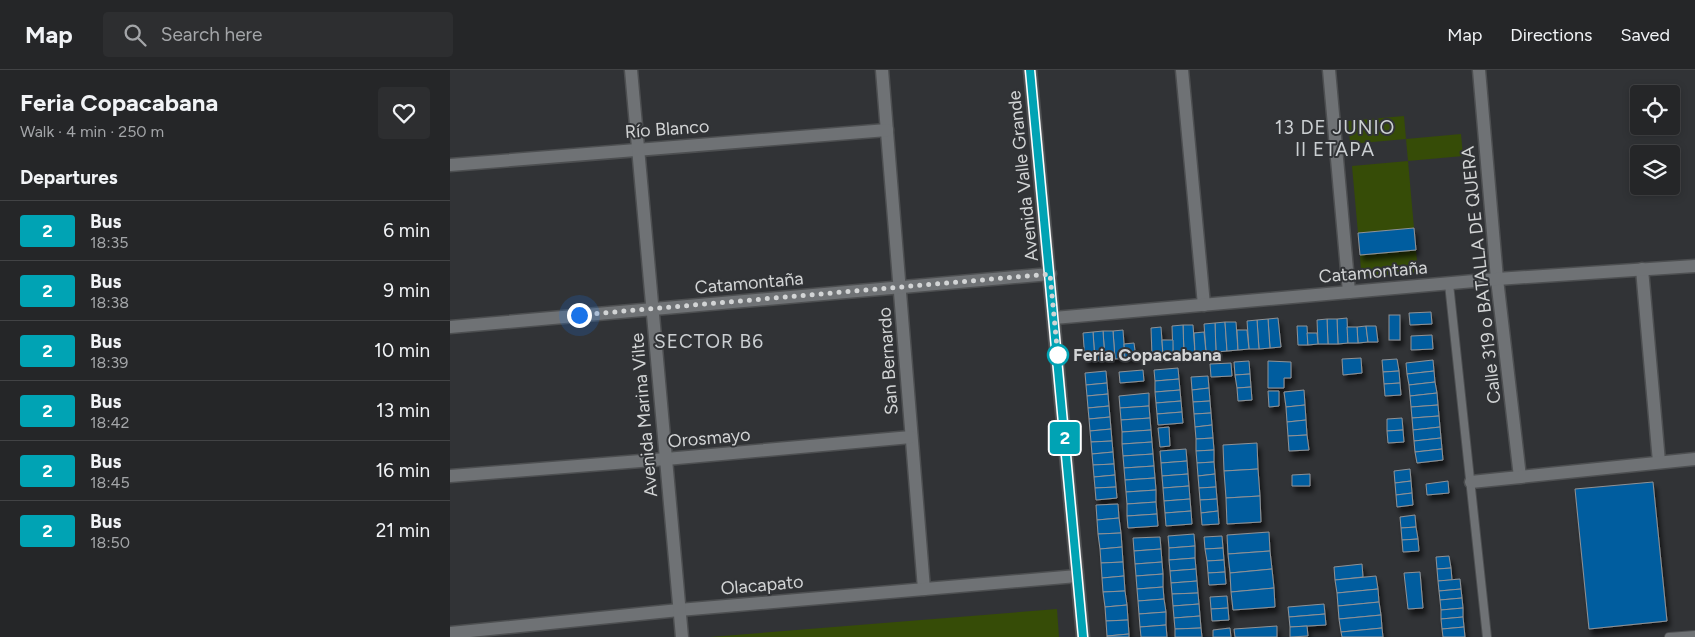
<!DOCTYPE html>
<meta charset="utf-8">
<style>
:root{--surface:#252628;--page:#2d2e30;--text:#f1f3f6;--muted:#a3a5a8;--line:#424345}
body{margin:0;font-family:Figtree,sans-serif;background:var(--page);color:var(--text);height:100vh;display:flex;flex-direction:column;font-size:19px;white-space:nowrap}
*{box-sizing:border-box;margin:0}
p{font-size:16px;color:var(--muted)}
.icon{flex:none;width:28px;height:28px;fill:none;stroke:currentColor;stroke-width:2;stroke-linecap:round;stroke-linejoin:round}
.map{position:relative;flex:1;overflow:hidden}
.side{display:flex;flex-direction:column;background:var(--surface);width:450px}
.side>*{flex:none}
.badge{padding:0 10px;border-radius:4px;font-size:18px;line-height:32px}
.buttons{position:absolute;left:1180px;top:15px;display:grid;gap:10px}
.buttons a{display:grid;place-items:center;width:50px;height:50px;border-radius:5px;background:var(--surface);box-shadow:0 2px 8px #0003,0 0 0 1px var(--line);font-size:25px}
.you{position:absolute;width:25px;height:25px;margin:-12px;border:4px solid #fff;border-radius:50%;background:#1a73e8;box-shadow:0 0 0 8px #1a73e833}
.map>.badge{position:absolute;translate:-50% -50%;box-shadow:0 0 0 2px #fff}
h2{padding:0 20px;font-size:19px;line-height:45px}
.round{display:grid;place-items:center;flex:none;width:52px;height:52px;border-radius:5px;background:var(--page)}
.head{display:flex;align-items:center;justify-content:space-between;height:85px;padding:0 20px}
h1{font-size:24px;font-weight:700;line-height:38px}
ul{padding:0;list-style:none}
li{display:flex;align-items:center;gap:15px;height:60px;padding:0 20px;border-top:1px solid var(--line)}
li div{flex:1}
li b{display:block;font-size:19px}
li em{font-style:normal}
li .badge{min-width:55px;font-weight:700;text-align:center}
header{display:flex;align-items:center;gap:30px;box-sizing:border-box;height:70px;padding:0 25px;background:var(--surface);border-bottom:1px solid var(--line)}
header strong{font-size:24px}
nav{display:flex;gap:28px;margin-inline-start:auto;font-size:18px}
.search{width:350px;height:45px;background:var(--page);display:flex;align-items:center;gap:12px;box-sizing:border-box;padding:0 18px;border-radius:5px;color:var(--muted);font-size:19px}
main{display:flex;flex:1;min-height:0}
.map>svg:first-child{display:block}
.green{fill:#364c07}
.building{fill:#055d9f;stroke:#8f9295;filter:url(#shadow)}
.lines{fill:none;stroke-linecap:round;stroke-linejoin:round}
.service-casing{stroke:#4d4f51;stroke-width:10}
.minor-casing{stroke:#4d4f51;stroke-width:15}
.tertiary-casing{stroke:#4d4f51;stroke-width:15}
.service{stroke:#6f7275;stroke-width:8}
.minor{stroke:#6f7275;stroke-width:12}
.tertiary{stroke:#6f7275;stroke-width:12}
.line-casing{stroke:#fff;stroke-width:11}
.line{stroke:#00a3b4;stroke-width:8}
.walk{stroke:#d2d4d5;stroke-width:5;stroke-dasharray:0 9}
.stop-dot{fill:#fff;stroke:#00a3b4;stroke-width:2.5}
.labels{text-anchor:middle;stroke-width:4;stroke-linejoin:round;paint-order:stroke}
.street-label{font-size:18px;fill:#d2d4d5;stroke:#313336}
.stop-label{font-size:18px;font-weight:bold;fill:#d2d4d5;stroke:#313336;text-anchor:start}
.neighbourhood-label{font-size:19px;letter-spacing:1px;fill:#cbcfd2;stroke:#313336}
</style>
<header>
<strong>Map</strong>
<div class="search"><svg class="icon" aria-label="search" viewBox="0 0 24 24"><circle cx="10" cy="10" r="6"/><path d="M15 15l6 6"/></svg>Search here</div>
<nav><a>Map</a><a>Directions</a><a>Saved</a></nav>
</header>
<main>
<section class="side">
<div class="head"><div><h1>Feria Copacabana</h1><p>Walk · 4 min · 250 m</p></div><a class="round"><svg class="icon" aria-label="heart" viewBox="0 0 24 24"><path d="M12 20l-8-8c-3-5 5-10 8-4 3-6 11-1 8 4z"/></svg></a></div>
<h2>Departures</h2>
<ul>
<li><span class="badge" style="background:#00a3b4;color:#fff">2</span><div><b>Bus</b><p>18:35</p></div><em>6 min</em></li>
<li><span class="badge" style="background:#00a3b4;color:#fff">2</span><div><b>Bus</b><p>18:38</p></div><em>9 min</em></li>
<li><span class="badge" style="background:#00a3b4;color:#fff">2</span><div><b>Bus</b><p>18:39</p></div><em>10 min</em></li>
<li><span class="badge" style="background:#00a3b4;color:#fff">2</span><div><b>Bus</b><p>18:42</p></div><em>13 min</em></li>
<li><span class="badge" style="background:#00a3b4;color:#fff">2</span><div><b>Bus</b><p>18:45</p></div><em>16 min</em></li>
<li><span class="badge" style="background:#00a3b4;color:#fff">2</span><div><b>Bus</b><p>18:50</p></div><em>21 min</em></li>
</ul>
</section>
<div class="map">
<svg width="1245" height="567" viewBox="0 0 1245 567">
<defs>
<filter id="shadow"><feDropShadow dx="3" dy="5.5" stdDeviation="2.5" flood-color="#0009"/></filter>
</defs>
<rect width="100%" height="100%" fill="#313336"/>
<g class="green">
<polygon points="954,46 956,69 1011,64 1013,86 958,91 964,158 908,163 902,96 958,91 956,69 900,74 898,51"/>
<polygon points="966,180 968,202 918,207 911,201 910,185"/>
<polygon points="607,539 609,567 260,567"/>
</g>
<g class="building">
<polygon points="964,158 966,180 910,185 908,163"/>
<polygon points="981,242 982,254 960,255 959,243"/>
<rect x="939" y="245" width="11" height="25"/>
<polygon points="828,248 831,277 820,278 818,249"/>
<polygon points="897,248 898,273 888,274 887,249"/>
<polygon points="818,249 820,278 809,279 807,250"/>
<polygon points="877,249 887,249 888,274 878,274"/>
<polygon points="877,249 878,274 868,274 867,250"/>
<polygon points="807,250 809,279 799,279 797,251"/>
<polygon points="775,252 777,281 766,282 765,253"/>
<polygon points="775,252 786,252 788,280 777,281"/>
<polygon points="765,253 766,282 756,282 754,254"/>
<polygon points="733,255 743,255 745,283 734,284"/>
<polygon points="733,255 734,284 723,285 722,256"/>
<polygon points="847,256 857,256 858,275 848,275"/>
<polygon points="916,256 918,272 908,273 907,257"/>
<polygon points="916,256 926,256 928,272 918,272"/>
<polygon points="711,257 713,286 702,286 701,258"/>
<polygon points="897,257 907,257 908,273 898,273"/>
<polygon points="673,260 675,288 665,289 663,261"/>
<polygon points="787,260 797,260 799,279 788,280"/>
<polygon points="653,261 663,261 665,289 655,290"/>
<polygon points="653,261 655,290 645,291 643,262"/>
<polygon points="643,262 645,291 635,291 633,263"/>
<polygon points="754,262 756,282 745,283 744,263"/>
<polygon points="857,263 867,263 868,274 858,275"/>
<polygon points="982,265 983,279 961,280 961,266"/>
<polygon points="712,270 723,270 723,285 713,286"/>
<polygon points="684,273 686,288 675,288 674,274"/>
<polygon points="911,288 912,303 893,305 892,289"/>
<polygon points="947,289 949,301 933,302 932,290"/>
<polygon points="983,290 984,301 957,304 956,293"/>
<polygon points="799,291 800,304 785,305 784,292"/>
<polygon points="818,291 841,292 841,308 834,308 834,318 818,318"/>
<polygon points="781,293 782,306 761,307 760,294"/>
<polygon points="728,298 729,309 705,311 704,300"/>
<polygon points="693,300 694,311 670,313 669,302"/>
<polygon points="656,301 657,313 636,315 635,303"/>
<polygon points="949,301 950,313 934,314 933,302"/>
<polygon points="984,301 985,312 959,315 957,304"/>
<polygon points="800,304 801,317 787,318 785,305"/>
<polygon points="758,306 759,318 742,320 741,307"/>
<polygon points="729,309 730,320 705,322 705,311"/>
<polygon points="985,312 987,323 960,326 959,315"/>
<polygon points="657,313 658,324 637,326 636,315"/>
<polygon points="950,313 951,325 935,326 934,314"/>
<polygon points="801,317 802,330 788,331 787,318"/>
<polygon points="759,318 760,331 743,332 742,320"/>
<polygon points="730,320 731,331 706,333 705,322"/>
<polygon points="854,320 855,335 836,337 834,322"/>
<polygon points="818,321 829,321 829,336 819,337"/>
<polygon points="699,323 699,336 670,338 669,326"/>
<polygon points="987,323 988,335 961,337 960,326"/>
<polygon points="658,324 659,336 638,338 637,326"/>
<polygon points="731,331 732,342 707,344 706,333"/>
<polygon points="760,331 761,343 744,344 743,332"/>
<polygon points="855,335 856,350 837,352 836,337"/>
<polygon points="988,335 989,346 962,348 961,337"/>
<polygon points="659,336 660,347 639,349 638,338"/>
<polygon points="699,336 700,348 671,350 670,338"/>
<polygon points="732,342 733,353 708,355 707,344"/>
<polygon points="761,343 762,355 745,357 744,344"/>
<polygon points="989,346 990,357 963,360 962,348"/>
<polygon points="660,347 661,359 640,361 639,349"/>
<polygon points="700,348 701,360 672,362 671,350"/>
<polygon points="952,348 953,360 937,361 937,349"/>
<polygon points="856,350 857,365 838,366 837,352"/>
<polygon points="762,355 763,368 746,369 745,357"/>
<polygon points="719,357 720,376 710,377 708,358"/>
<polygon points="990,357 991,368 964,371 963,360"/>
<polygon points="661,359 662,371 641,372 640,361"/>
<polygon points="701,360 702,372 672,374 672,362"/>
<polygon points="953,360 954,372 938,373 937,361"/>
<polygon points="857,365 859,380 839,381 838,366"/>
<polygon points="763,368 764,380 746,381 746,369"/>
<polygon points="991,368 992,379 965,382 964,371"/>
<polygon points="662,371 663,382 642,384 641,372"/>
<polygon points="702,372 703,384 673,386 672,374"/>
<polygon points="807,373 808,399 774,401 773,375"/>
<polygon points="736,379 737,391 711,393 710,381"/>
<polygon points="992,379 993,390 967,393 965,382"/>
<polygon points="764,380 764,392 747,393 746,381"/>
<polygon points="663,382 664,394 643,395 642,384"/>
<polygon points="703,384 704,396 674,398 673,386"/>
<polygon points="737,391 738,404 712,406 711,393"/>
<polygon points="764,392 765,404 748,406 747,393"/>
<polygon points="664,394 665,405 644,407 643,395"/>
<polygon points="704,396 705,408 675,410 674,398"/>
<polygon points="808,399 810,426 776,428 774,401"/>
<polygon points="960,399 961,411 945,413 944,401"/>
<polygon points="738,404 739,416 713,418 712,406"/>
<polygon points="765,404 766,417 749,418 748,406"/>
<polygon points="860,404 860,416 842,416 842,405"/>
<polygon points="665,405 666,417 645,418 644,407"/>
<polygon points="705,408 706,420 676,422 675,410"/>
<polygon points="961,411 962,423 946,425 945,413"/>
<polygon points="998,411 999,423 977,425 976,414"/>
<polygon points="1203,412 1217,551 1139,559 1125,419"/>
<polygon points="739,416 740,429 714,431 713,418"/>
<polygon points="666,417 667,428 646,430 645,418"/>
<polygon points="766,417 767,429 750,430 749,418"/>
<polygon points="706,420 706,432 677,434 676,422"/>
<polygon points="962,423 963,435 947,437 946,425"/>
<polygon points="810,426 811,452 777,454 776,428"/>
<polygon points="740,429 741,441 715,443 714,431"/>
<polygon points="767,429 768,441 751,443 750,430"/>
<polygon points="706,432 707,444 677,446 677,434"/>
<polygon points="668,434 669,448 647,450 646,435"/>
<polygon points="741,441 742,454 716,456 715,443"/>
<polygon points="768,441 769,454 752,455 751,443"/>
<polygon points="707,444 708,456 678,458 677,446"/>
<polygon points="965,445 966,457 951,458 950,447"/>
<polygon points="669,448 671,463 648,464 647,450"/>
<polygon points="966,457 968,469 952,470 951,458"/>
<polygon points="819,462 820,481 778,484 777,465"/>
<polygon points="671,463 672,477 650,479 648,464"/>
<polygon points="744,464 745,476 719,478 718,466"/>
<polygon points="772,466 773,478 755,479 754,467"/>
<polygon points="710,467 711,479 684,481 683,468"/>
<polygon points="968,469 969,481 953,482 952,470"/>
<polygon points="745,476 745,488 719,490 719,478"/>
<polygon points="672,477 673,492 651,493 650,479"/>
<polygon points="773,478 774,490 757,491 755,479"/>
<polygon points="711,479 712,492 685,494 684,481"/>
<polygon points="820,481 822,499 780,503 778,484"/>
<polygon points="999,486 1001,498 987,499 986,487"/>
<polygon points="745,488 746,499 720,501 719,490"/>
<polygon points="774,490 775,502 758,503 757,491"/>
<polygon points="673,492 674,506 652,508 651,493"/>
<polygon points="712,492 713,504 686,506 685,494"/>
<polygon points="912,494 913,507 885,510 884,497"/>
<polygon points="1001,498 1002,510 988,511 987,499"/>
<polygon points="746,499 747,511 721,513 720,501"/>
<polygon points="822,499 824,518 781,522 780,503"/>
<polygon points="775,502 776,514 759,515 758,503"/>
<polygon points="970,502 973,538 958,539 954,503"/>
<polygon points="713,504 713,517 687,519 686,506"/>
<polygon points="674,506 675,521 653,522 652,508"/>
<polygon points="926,506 928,519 887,523 885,510"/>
<polygon points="1010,509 1011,519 989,521 988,511"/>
<polygon points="747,511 748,523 722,524 721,513"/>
<polygon points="713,517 714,529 688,531 687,519"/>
<polygon points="824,518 825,537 783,540 781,522"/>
<polygon points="928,519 929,532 888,536 887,523"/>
<polygon points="1011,519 1012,528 990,530 989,521"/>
<polygon points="675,521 677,535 655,537 653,522"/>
<polygon points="748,523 749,534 723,536 722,524"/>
<polygon points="777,526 778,538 761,539 760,527"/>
<polygon points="1012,528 1013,538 991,540 990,530"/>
<polygon points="714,529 716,542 689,544 688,531"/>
<polygon points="929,532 931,545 889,549 888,536"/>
<polygon points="749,534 750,546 724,548 723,536"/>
<polygon points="874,534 875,544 839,547 838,537"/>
<polygon points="677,535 678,550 656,551 655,537"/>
<polygon points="778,538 779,550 762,551 761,539"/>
<polygon points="1013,538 1013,547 991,549 991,540"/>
<polygon points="716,542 716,555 690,557 689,544"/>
<polygon points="875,544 876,555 840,557 839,547"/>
<polygon points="931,545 932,558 891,562 889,549"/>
<polygon points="750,546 751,558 725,559 724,548"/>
<polygon points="1013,547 1014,557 992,559 991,549"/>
<polygon points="678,550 679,564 657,566 656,551"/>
<polygon points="716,555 717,567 691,567 690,557"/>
<polygon points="827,556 827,567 785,567 784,559"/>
<polygon points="857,556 858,566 840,567 840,557"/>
<polygon points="1014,557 1015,567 993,567 992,559"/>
<polygon points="751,558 752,567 725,567 725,559"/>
<polygon points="780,558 781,567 763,567 763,560"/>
<polygon points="932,558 933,567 892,567 891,562"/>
<polygon points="679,564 679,567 657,567 657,566"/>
</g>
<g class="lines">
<g class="service-casing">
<g id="service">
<polyline points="999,214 1037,567"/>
<polyline points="1219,567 1245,565"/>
</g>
</g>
<g class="minor-casing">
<g id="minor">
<polyline points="432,0 474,519"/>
<polyline points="732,0 754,235"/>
<polyline points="879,0 899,222"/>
<polyline points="1029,0 1047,209 1070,407"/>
<polyline points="0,95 437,60"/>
<polyline points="1192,199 1209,392"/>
<polyline points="604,248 1047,209 1245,196"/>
<polyline points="0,257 600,204"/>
<polyline points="0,406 216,389 461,367"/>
<polyline points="1021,412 1245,389"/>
<polyline points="0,563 229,540 627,506"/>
</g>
</g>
<g class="tertiary-casing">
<g id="tertiary">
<polyline points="181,0 232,567"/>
<polyline points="580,0 633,567"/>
</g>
</g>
<use href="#service" class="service"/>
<use href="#minor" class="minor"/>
<use href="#tertiary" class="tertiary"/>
</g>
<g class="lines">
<g class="line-casing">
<polyline id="line" points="580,0 633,567"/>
</g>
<use href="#line" class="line"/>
<polyline class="walk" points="129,245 600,204 608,288 608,285"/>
</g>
<circle class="stop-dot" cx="608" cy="285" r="10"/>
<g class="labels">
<g class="street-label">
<text transform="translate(217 59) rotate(-4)" y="6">Río Blanco</text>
<text transform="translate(573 106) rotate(-96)" y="6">Avenida Valle Grande</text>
<text transform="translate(923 202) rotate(-5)" y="6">Catamontaña</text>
<text transform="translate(1031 205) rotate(-96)" y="6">Calle 319 o BATALLA DE QUERA</text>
<text transform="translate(299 213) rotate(-5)" y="6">Catamontaña</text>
<text transform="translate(438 291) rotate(-94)" y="6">San Bernardo</text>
<text transform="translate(194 345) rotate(-95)" y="6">Avenida Marina Vilte</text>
<text transform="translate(259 368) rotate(-5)" y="6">Orosmayo</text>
<text transform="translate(312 515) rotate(-5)" y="6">Olacapato</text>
</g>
<g class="stop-label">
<text x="623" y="291">Feria Copacabana</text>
</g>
<g class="neighbourhood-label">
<text x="885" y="64">13 DE JUNIO<tspan x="885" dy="22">II ETAPA</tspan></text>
<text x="259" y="278">SECTOR B6</text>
</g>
</g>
</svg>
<div class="buttons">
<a><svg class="icon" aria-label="locate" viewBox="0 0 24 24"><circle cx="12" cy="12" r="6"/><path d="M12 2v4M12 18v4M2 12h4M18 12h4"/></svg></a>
<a><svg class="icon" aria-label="layers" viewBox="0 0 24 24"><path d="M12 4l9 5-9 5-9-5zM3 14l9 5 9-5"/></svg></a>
</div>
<div class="you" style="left:129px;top:245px"></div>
<b class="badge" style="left:615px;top:368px;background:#00a3b4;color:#fff">2</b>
</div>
</main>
